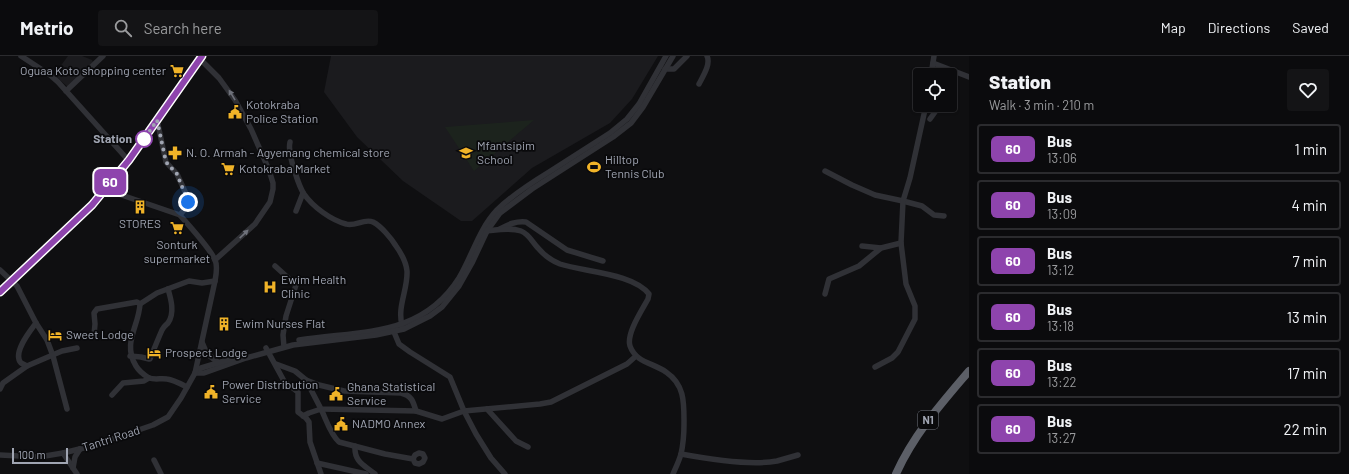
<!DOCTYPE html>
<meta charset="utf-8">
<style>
:root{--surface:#0b0b0d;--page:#141416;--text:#f1f3f6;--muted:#9a9b9d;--line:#2b2b2e}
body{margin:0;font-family:Barlow,sans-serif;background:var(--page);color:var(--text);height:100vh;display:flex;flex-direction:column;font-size:15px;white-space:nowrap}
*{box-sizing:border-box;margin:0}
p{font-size:13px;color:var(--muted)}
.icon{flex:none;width:22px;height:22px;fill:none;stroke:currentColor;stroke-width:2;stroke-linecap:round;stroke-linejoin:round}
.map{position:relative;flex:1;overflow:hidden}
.panel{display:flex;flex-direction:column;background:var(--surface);width:380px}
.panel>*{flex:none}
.badge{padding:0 8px;border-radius:6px;font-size:14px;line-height:26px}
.fabs{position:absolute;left:913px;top:12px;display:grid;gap:8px}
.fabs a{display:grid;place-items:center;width:44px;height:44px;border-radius:4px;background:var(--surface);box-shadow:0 1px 3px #0004,0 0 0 1px var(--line);font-size:20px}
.scale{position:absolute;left:12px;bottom:10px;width:56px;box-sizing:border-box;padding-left:4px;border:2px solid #a0a5b2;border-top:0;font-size:11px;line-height:14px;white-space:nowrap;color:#a0a5b2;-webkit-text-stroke:3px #0a0a0c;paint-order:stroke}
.you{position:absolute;width:20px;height:20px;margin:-10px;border:3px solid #fff;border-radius:50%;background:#1a73e8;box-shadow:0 0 0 6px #1a73e833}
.map>.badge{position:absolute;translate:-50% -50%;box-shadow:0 0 0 2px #fff}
.round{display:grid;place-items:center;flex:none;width:42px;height:42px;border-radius:4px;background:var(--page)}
.overview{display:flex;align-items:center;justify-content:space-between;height:68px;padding:0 20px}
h1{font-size:19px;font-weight:800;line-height:30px}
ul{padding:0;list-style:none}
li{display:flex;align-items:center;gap:12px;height:50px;margin:0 8px 6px;padding:0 12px;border:2px solid var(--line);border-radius:4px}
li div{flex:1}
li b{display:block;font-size:15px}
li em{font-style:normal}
li .badge{min-width:44px;font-weight:700;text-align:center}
header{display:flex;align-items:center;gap:24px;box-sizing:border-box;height:56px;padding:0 20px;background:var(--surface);border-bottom:1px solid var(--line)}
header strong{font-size:19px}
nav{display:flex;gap:22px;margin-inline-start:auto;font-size:14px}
.search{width:280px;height:36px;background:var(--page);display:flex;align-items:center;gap:10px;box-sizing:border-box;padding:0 14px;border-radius:4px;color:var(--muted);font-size:15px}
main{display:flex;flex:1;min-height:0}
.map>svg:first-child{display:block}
.built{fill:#1b1b1e}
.green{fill:#1c231d}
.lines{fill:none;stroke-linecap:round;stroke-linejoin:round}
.minor{stroke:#303136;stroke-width:5.5}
.highway{stroke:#5c5f67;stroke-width:8}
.oneway{fill:#6e717a}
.line-casing{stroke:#fff;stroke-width:9}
.line{stroke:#8e44ad;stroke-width:6}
.walk{stroke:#a0a5b2;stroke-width:4;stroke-dasharray:0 7.2}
.stop-dot{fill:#fff;stroke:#8e44ad;stroke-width:2}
.labels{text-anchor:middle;stroke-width:3.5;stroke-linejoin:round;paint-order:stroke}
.shield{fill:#0a0a0c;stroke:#737680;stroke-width:1}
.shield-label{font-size:11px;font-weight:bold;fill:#a0a5b2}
.poi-label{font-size:12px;fill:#a0a5b2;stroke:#0a0a0c;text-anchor:start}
.stop-label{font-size:12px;font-weight:bold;fill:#a0a5b2;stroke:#0a0a0c;text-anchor:end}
.street-label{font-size:12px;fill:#a0a5b2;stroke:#0a0a0c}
</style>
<header>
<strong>Metrio</strong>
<div class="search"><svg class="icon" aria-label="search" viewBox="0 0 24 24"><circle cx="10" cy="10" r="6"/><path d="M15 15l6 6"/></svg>Search here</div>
<nav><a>Map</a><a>Directions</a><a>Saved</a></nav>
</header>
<main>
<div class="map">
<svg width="969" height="418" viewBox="0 0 969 418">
<rect width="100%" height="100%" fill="#0f0f11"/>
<g class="built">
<polygon points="68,0 82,0 92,4 93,6 68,31 54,19"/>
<polygon points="331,0 658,0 632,43 610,67 532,112 472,165 461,165 403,125 357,81 324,36"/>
</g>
<polygon class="green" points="534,64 474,115 445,71"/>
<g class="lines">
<g class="minor">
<polyline points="21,0 50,19 58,26 129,105"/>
<polyline points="200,3 219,22 235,44 251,73 269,114 273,127 273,133 270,146 255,168 215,204"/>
<polyline points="933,7 969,21"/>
<polyline points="665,13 674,13 687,0"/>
<polyline points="931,19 934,0"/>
<path d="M699,28C703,20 711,8 707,0"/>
<polyline points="66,35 103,0"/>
<polyline points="930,63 940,49"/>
<path d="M290,86C288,95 291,102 293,110C296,119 299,131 304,138C313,151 331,164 346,168C355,171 364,162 373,166C381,170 391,182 396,190C401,197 406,205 407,215C408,233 397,251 402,269"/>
<polyline points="825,115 852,129 875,139 903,145 922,150 934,159 944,160"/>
<polyline points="104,133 180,159"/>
<polyline points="296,155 303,137"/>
<path d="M500,173C509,168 516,165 526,166L567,194L603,205"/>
<path d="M485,175C497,174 510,171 521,175C529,178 533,187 538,192C544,199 552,205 560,208C584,216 633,217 649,238L648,243C642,254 626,278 630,290C636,307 654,307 666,316C685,329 684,347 684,368C684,377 683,389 681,398C679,405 676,411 673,418"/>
<polyline points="862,190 881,192"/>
<polyline points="275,210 296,229 286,260 283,279 284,291"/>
<polyline points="0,214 17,230 36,267 47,284 53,300 67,353"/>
<polyline points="0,236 92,149 129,105 202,0"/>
<polyline points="825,238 829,223 859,210 881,192 901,187"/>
<path d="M140,248C139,270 122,287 136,310C139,315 144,319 149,322C155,324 161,322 167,323C174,324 181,328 187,331"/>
<path d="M36,267C30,275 12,297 21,307C23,308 25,309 27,310L62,295L77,292"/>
<polyline points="394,276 399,288 410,296 450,321 464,355 476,378 491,402 505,418"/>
<polyline points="94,279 95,268 94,257 97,253 137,246 140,248 157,237 189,225 202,227 215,225"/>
<path d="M299,284C361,274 421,282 459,222C472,200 479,173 497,154C512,139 531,127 549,116C569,103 590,90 610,77L627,63L639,48L666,0"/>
<polyline points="202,286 207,298 219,307"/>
<polyline points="266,292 284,325 298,336 298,356 306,362 309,366 310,386 321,418"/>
<path d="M130,300L141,301L149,303H150C154,293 158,283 162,274C164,270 166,269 168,267C175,257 171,243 168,233"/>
<polyline points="276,308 295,315 306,324 321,353 416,355 442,363 464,355 540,348 551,346 627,308 636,300"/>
<polyline points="875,311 892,302 898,296 915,263 915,250 906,228 901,187 903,145 910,122 926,49"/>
<polyline points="195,317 204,317 246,302 293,289 376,279 404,273 430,260 442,251 459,230 472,207 487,175 500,157 532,133 613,81 631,67 643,51 673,0"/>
<polyline points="195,317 201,312 241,300"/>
<path d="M306,324L319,329L344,335L401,337C412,340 413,345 416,355"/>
<polyline points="0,333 3,327 27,310"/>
<polyline points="112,339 123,327 144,325 149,322"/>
<polyline points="487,353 516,385 528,391"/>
<path d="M303,360L309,357L321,353C326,363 330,378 339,386L385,398L413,403L415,407L419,408L423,406L425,402L423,398L419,397L415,399L413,403"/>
<path d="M355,390C354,406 364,409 375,418"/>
<polyline points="63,397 77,418"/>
<path d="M681,398C708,403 750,410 777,405C784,403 791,401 798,399"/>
<path d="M0,399L39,401L63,397L92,390L153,369L168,361L181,342L195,317L215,225C216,219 218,210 215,204C210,192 189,170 180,159L187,150L188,146L187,140L177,118L166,106L157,64"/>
<polyline points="154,404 161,418"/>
<polyline points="317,407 366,418"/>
<polyline points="73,412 75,401 80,393"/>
</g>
<path class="highway" d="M896,418C914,378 941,348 969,315"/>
</g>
<defs><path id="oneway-solid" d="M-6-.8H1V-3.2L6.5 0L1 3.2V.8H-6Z"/></defs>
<g class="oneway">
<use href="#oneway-solid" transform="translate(232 39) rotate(-121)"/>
<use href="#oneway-solid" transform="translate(244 178) rotate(-44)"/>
</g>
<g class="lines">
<g class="line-casing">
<polyline id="line" points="0,236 92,149 129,104 202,0"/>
</g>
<use href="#line" class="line"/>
<polyline class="walk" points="144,83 143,85 157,64 166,106 177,118 188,146"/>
</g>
<defs>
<g id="supermarket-bare" transform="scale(1.08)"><path d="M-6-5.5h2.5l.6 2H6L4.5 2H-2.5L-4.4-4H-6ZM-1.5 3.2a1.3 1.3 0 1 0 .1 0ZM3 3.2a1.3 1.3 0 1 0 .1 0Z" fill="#f0b328" stroke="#0a0a0c" stroke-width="2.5" paint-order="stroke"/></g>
<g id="civic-bare" transform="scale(1.08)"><path d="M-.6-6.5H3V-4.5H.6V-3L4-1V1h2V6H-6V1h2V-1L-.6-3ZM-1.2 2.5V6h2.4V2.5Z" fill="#f0b328" stroke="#0a0a0c" stroke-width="2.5" paint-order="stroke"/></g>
<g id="pharmacy-bare" transform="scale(1.08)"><path d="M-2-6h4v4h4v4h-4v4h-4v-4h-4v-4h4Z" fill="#f0b328" stroke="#0a0a0c" stroke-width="2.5" paint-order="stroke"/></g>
<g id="school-bare" transform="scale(1.08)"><path d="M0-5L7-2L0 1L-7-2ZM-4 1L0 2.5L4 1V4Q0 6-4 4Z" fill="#f0b328" stroke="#0a0a0c" stroke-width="2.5" paint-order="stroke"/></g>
<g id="stadium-bare" transform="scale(1.08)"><path d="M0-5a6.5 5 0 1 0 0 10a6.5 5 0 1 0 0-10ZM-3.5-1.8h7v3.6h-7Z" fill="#f0b328" stroke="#0a0a0c" stroke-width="2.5" paint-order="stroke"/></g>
<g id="building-bare" transform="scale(1.08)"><path d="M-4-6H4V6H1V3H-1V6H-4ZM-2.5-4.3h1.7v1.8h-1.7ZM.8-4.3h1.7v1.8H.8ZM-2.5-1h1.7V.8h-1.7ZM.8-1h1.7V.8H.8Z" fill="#f0b328" stroke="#0a0a0c" stroke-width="2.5" paint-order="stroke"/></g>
<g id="hospital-bare" transform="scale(1.08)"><path d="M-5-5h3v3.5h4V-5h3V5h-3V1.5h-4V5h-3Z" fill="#f0b328" stroke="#0a0a0c" stroke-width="2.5" paint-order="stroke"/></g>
<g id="hotel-bare" transform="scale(1.08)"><path d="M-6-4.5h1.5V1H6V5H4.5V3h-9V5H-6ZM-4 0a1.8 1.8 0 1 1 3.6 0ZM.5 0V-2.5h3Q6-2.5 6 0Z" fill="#f0b328" stroke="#0a0a0c" stroke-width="2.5" paint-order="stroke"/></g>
</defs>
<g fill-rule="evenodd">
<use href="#supermarket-bare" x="177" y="15"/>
<use href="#civic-bare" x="235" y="56"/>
<use href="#pharmacy-bare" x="175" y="97"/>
<use href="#school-bare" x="466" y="97"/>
<use href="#stadium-bare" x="594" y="111"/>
<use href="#supermarket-bare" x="228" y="113"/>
<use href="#building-bare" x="140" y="151"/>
<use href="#supermarket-bare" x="177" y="172"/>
<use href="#hospital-bare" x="270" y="231"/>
<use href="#building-bare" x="224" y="268"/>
<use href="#hotel-bare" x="55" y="279"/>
<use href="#hotel-bare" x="154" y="297"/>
<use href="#civic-bare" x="211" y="336"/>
<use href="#civic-bare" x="336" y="338"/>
<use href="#civic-bare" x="341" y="368"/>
</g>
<circle class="stop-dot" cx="144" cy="83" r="8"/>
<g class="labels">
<rect class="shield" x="918" y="355" width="20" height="18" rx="3"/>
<g class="shield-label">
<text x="928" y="368">N1</text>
</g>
<g class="poi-label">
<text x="166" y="19" text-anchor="end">Oguaa Koto shopping center</text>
<text x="246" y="53">Kotokraba<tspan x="246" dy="14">Police Station</tspan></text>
<text x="477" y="94">Mfantsipim<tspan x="477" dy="14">School</tspan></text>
<text x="186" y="101">N. O. Armah - Agyemang chemical store</text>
<text x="605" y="108">Hilltop<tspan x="605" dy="14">Tennis Club</tspan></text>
<text x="239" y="117">Kotokraba Market</text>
<text x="140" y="172" text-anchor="middle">STORES</text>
<text x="177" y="193" text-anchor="middle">Sonturk<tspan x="177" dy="14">supermarket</tspan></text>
<text x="281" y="228">Ewim Health<tspan x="281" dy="14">Clinic</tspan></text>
<text x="235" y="272">Ewim Nurses Flat</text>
<text x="66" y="283">Sweet Lodge</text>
<text x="165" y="301">Prospect Lodge</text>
<text x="222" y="333">Power Distribution<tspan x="222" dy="14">Service</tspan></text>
<text x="347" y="335">Ghana Statistical<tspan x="347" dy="14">Service</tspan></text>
<text x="352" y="372">NADMO Annex</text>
</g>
<g class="stop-label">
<text x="132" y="87">Station</text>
</g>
<g class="street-label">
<text transform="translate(111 383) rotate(-18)" y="4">Tantri Road</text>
</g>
</g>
</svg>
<div class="fabs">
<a><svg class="icon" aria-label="locate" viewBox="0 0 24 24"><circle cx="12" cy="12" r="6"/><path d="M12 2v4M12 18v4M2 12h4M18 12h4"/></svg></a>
</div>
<div class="scale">100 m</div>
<div class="you" style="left:188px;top:146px"></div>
<b class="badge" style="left:110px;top:126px;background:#8e44ad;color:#fff">60</b>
</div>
<section class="panel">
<div class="overview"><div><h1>Station</h1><p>Walk · 3 min · 210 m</p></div><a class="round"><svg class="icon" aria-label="heart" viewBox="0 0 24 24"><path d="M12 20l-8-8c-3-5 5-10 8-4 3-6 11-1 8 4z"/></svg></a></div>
<ul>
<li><span class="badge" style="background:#8e44ad;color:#fff">60</span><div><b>Bus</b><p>13:06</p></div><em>1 min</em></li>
<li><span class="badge" style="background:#8e44ad;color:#fff">60</span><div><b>Bus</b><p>13:09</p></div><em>4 min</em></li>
<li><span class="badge" style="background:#8e44ad;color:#fff">60</span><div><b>Bus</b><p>13:12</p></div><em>7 min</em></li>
<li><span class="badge" style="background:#8e44ad;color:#fff">60</span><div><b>Bus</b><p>13:18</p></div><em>13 min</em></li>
<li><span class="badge" style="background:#8e44ad;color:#fff">60</span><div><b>Bus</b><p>13:22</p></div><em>17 min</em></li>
<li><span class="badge" style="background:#8e44ad;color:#fff">60</span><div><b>Bus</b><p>13:27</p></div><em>22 min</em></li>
</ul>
</section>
</main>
